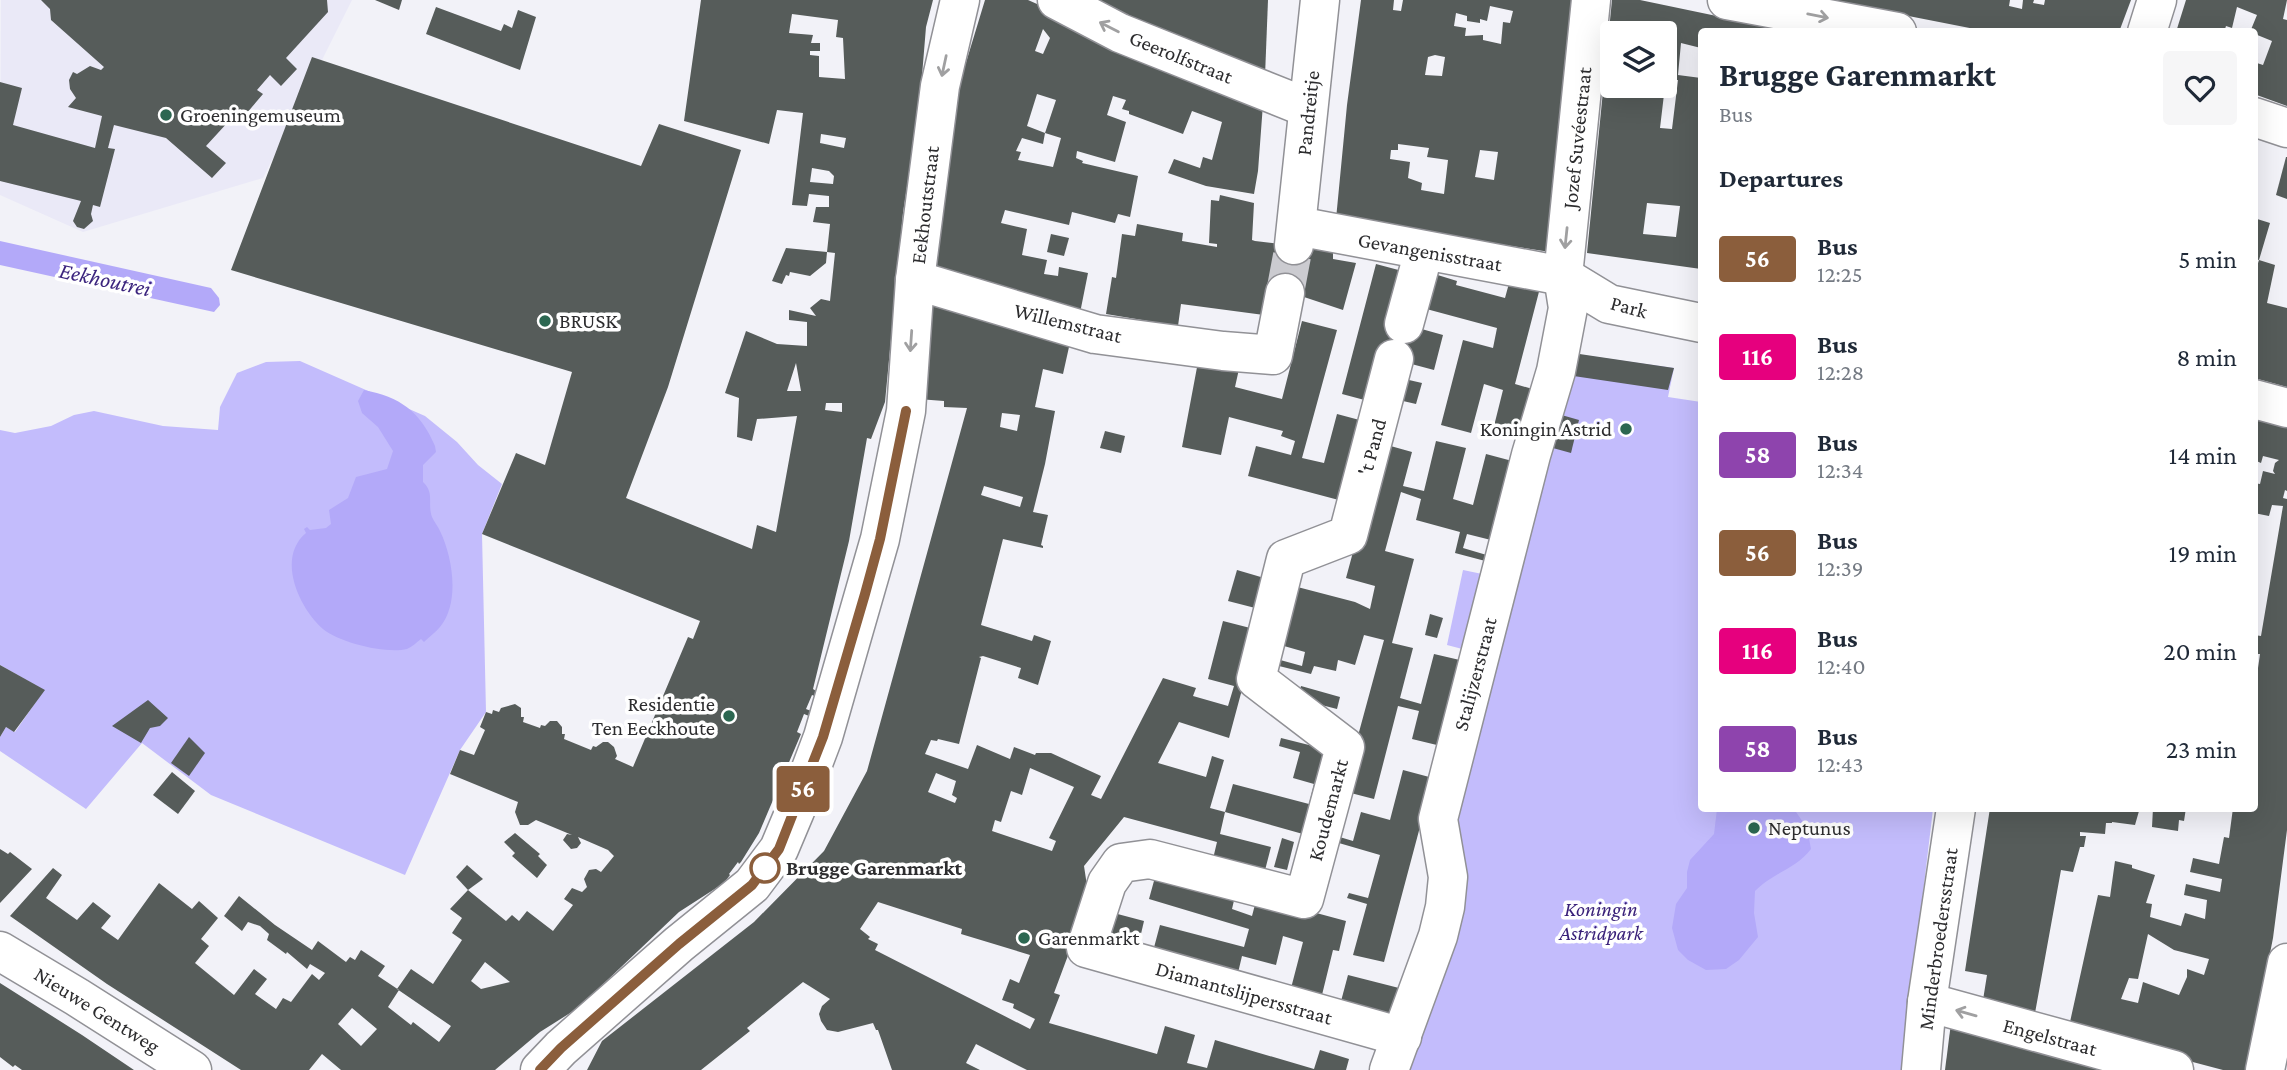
<!DOCTYPE html>
<meta charset="utf-8">
<style>
:root{--surface:#fff;--page:#f6f6f7;--text:#1f2937;--muted:#747a83}
body{margin:0;font-family:"Crimson Pro",serif;background:var(--page);color:var(--text);height:100vh;display:flex;flex-direction:column;font-size:26px;white-space:nowrap}
*{box-sizing:border-box;margin:0}
p{font-size:23px;color:var(--muted)}
.icon{flex:none;width:38px;height:38px;fill:none;stroke:currentColor;stroke-width:2;stroke-linecap:round;stroke-linejoin:round}
.map{position:relative;flex:1;overflow:hidden}
.side{position:absolute;left:1698px;top:28px;width:560px;height:784px;display:flex;flex-direction:column;background:var(--surface);border-radius:7px;box-shadow:0 7px 28px #0002}
.side>*{flex:none}
.badge{padding:0 14px;border-radius:5px;font-size:24px;line-height:46px}
.buttons{position:absolute;left:1600px;top:21px;display:grid;gap:14px}
.buttons a{display:grid;place-items:center;width:77px;height:77px;border-radius:7px;background:var(--surface);box-shadow:0 7px 28px #0002;font-size:35px}
.map>.badge{position:absolute;translate:-50% -50%;box-shadow:0 0 0 4px #fff}
h2{padding:0 21px;font-size:26px;line-height:63px}
.round{display:grid;place-items:center;flex:none;width:74px;height:74px;border-radius:7px;background:var(--page)}
.summary{display:flex;align-items:center;justify-content:space-between;height:119px;padding:0 21px}
h1{font-size:33px;font-weight:700;line-height:52px}
ul{padding:0;list-style:none}
li{display:flex;align-items:center;gap:21px;height:98px;padding:0 21px}
li div{flex:1}
li b{display:block;font-size:26px}
li em{font-style:normal}
li .badge{min-width:77px;font-weight:700;text-align:center}
.map>svg:first-child{display:block}
.built{fill:#eae9f7}
.green{fill:#c3bcfc}
.water{fill:#b3a9f9}
.building{fill:#565c5a;fill-rule:evenodd}
.lines{fill:none;stroke-linecap:round;stroke-linejoin:round}
.minor-tunnel{stroke:#cbcbd0;stroke-width:38;stroke-dasharray:38 19;stroke-linecap:butt}
.minor-casing{stroke:#919196;stroke-width:41}
.minor{stroke:#fff;stroke-width:38}
.oneway{stroke:#a0a0a1}
.line-casing{stroke:#fff;stroke-width:16}
.line{stroke:#8b5e3c;stroke-width:10}
.poi-dot{fill:#2c6751;stroke:#fff;stroke-width:2.5}
.stop-dot{fill:#fff;stroke:#8b5e3c;stroke-width:3.5}
.labels{text-anchor:middle;stroke-width:7;stroke-linejoin:round;paint-order:stroke}
.street-label{font-size:21px;fill:#2d2d2f;stroke:#fff}
.poi-label{font-size:21px;fill:#2d2d2f;stroke:#fff;text-anchor:start}
.stop-label{font-size:21px;font-weight:bold;fill:#2d2d2f;stroke:#fff;text-anchor:start}
.park-label{font-size:21px;font-style:italic;fill:#381f78;stroke:#fff}
.water-label{font-size:23px;font-style:italic;fill:#3c257e;stroke:#fff}
</style>
<div class="map">
<svg width="2287" height="1070" viewBox="0 0 2287 1070">
<rect width="100%" height="100%" fill="#f2f2f8"/>
<polygon class="built" points="1,0 352,0 263,178 83,232 0,195"/>
<g class="green">
<polygon points="1568,353 1674,368 1668,397 1701,402 1701,808 1933,809 1902,1070 1395,1070 1447,837"/>
<polygon points="300,361 425,416 457,442 478,465 502,484 482,534 486,712 460,750 405,875 211,795 142,743 86,809 0,751 0,737 6,727 15,732 44,690 0,665 0,430 15,433 51,426 74,415 94,411 163,426 218,430 220,407 237,373 266,362"/>
<polygon points="1463,570 1487,575 1470,651 1447,645"/>
</g>
<g class="water">
<polygon points="0,241 211,288 219,298 220,305 214,312 0,265"/>
<path d="M364,390C400,397 420,411 435,446L436,452L423,465V482C435,493 427,503 432,517C434,522 438,526 440,531C453,558 460,603 440,627C436,632 429,637 424,642L421,639C417,642 412,647 407,649C386,654 340,643 323,629C299,608 276,558 306,533L304,529L307,527L310,530L326,528L331,524L329,510L348,498L356,477L387,469L393,451L378,427L362,413L358,401Z"/>
<path d="M1717,809H1794L1807,828L1811,849C1796,869 1774,872 1755,891L1754,913L1758,937L1739,960L1726,969L1706,970L1688,960L1678,950L1672,928L1676,904L1687,888V872L1690,860L1714,834Z"/>
</g>
<g class="building">
<polygon points="41,0 327,0 328,12 286,58 297,69 281,86 270,75 257,90 263,94 246,114 240,109 206,146 226,163 212,178 166,138 114,125 108,148 115,149 100,207 93,205 91,214 93,221 84,229 77,227 73,221 81,201 0,181 0,82 22,88 13,125 95,148 102,116 68,107 76,98 70,89 69,80 73,72 77,74 90,66 101,70 104,67 51,20 50,9"/>
<polygon points="375,0 402,0 399,10"/>
<path d="M701,0H933L926,27L920,100L903,213L885,402L871,439L867,438L849,541L813,689L819,693L817,697L812,695L806,709L811,711L809,716L804,714L797,732L801,734L759,833L741,862L739,864L738,862L729,874L730,875L724,883L679,912L578,1008L540,1032L495,1070H341L322,1054L309,1070H241L107,984L10,916L53,868L62,875L46,898L77,920L93,902L111,916L101,928L118,940L159,883L192,909L199,901L218,918L201,939L209,946L195,963L234,995L254,969L267,979L255,994L276,1009L283,998L291,1002L312,974L319,980L325,973L310,964L307,969L287,952L286,954L267,940L269,934L260,926L248,922L242,931L224,916L239,896L275,925L312,950L318,941L346,962L350,957L355,960L361,950L385,966L378,976L399,990L388,1007L411,1025L413,1022L439,1042L451,1026L397,989L411,969L433,984L462,940L452,933L462,918L450,909L468,890L506,921L512,915L519,921L527,911L553,931L573,905L564,899L572,888L582,892L587,887L584,879L589,870L596,869L601,872L614,856L608,850L578,837L581,843L577,848L571,849L563,840L567,834L572,835L536,820L528,825H520L515,812L518,802L450,774L460,750L474,755L485,730L480,727L486,712L492,714L493,710L499,712L501,708L515,704L521,708V717H524L523,722L540,728L541,725L545,726L550,721H557L562,727V734H565L564,739L591,750L593,746L596,747L603,742H608L614,747L617,756L615,759L633,767L688,637L693,639L700,621L482,534L516,453L545,465L572,372L231,270L312,57L641,166L659,124L741,150L668,387L626,498L752,549L757,525L776,532L797,416L757,419L752,441L737,437L739,398L725,393L746,331L777,344L807,346V322L789,320V310L816,316L810,308L821,299L830,301L835,253L827,252L830,224L813,222L816,207H829V196L809,194L807,206L792,205L803,113L777,110L769,144L684,121ZM792,14L838,20L836,37L843,38L845,79L819,77V56L810,55V51H820V43H811L813,35L789,33ZM821,134L846,138L844,148L820,143ZM812,168L829,171L834,176L833,184L810,182ZM796,363L801,391H787ZM826,403H842V412L825,410ZM485,962L510,982L481,989L471,981ZM352,1008L377,1029L361,1046L338,1024Z"/>
<path d="M985,0H1028L1263,104L1258,171L1254,194L1206,186L1168,173L1174,159L1200,168L1203,157L1212,160L1222,122L1192,111L1183,134L1129,114V111L1122,109L1126,100L1113,96L1107,115L1126,122L1115,162L1077,151L1076,158L1083,161L1082,163L1138,176L1130,217L1118,214L1115,223L1072,212L1069,225L1005,210L1001,223L1027,229L1022,255L1047,260L1044,274L1058,276L1059,267L1088,273L1080,313L934,276L954,102ZM1043,29L1050,38L1043,54L1035,51ZM1037,94L1056,100L1045,133L1061,138L1053,167L1018,160L1021,152L1016,151L1022,138L1043,144L1045,133L1027,126Z"/>
<polygon points="1080,0 1268,0 1265,76"/>
<path d="M1361,0H1394L1393,10L1401,11L1403,0H1574L1550,252L1336,219L1347,105ZM1490,6L1513,11L1510,23L1503,22L1501,44L1483,40V35L1465,36L1466,28L1454,26L1456,13L1467,16V21L1480,23V19L1487,21ZM1435,55L1445,57L1442,76L1425,75L1428,57ZM1398,144L1429,148L1427,157L1448,160L1444,194L1421,190L1422,183L1408,178L1410,162L1390,159L1391,150H1398ZM1480,150L1498,152L1494,180L1475,177Z"/>
<path d="M1612,0H1640L1784,30L1701,32V48L1681,43L1678,75L1701,78V269L1587,253ZM1612,33H1664V80H1678L1672,129L1660,128L1665,86H1612ZM1647,203L1680,206L1676,237L1643,234Z"/>
<polygon points="1827,0 2010,0 2009,6 2022,9 2023,0 2034,0 2033,3 2044,5 2045,0 2131,0 2119,32 1990,32"/>
<polygon points="2186,0 2287,0 2283,19 2287,20 2287,106 2254,94 2254,62 2263,65 2272,41 2250,32 2257,15 2237,7 2232,28 2226,26 2224,32 2176,32"/>
<polygon points="436,7 501,31 504,24 512,28 518,10 536,17 520,70 426,34"/>
<polygon points="2286,157 2287,157 2287,199 2276,195"/>
<polygon points="1220,195 1254,203 1252,240 1255,241 1333,250 1333,259 1356,263 1343,310 1301,296 1264,315 1181,304 1178,326 1106,314 1112,277 1116,278 1122,234 1135,236 1137,224 1183,233 1182,241 1217,247 1217,244 1209,243 1211,200 1219,201"/>
<polygon points="2254,218 2270,223 2259,260 2275,265 2267,303 2287,308 2287,387 2254,378 2254,276 2259,260 2254,259"/>
<polygon points="1051,234 1069,238 1064,256 1047,252"/>
<polygon points="786,248 827,252 826,263 810,276 790,272 789,276 786,275 782,284 772,281"/>
<polygon points="1376,264 1406,272 1393,321 1443,335 1434,370 1404,362 1372,402 1342,394"/>
<polygon points="1428,272 1457,281 1456,285 1505,298 1511,276 1541,284 1515,384 1536,390 1522,441 1492,434 1503,390 1484,384 1471,433 1441,425 1463,340 1493,348 1497,328 1419,307"/>
<path d="M932,295L1071,338L1063,374L1043,369L1035,407L1055,411L1045,464L1033,512L1048,515L1041,545L1043,546V548L1003,539L981,625L1032,641L1034,635L1051,641L1038,685L1018,678L1021,668L983,656L979,657L981,658L959,744L938,739L937,741L931,740L925,754L968,769L977,745L1010,759L1014,747L1035,755L1036,753H1051L1101,776L1091,795L1101,799L1163,678L1196,688L1193,696L1228,706L1234,686L1208,679L1223,621L1258,630L1229,738L1179,722L1158,763L1206,777L1212,756L1224,760L1210,808L1225,812L1220,834L1271,847L1263,878L1212,863L1217,842L1124,817L1084,866L1089,899L1054,993L1060,995L1049,1023L1157,1054L1165,1026L1195,1035L1187,1063L1207,1068L1215,1040L1314,1069L1320,1050L1349,1059L1346,1070H1027L976,1044L966,1063L980,1070H892L878,1030H876L873,1023L838,1032L827,1030L821,1021L819,1014L822,1006L830,999L803,982L747,1028L750,1031L701,1070H587L602,1041L754,922L824,851L867,771L967,408L944,407V401L918,399ZM1002,413L1020,415L1017,431L1000,427ZM984,486L1023,497L1020,507L981,495ZM1030,768L1074,787L1049,838L1056,841L1052,851L992,831L995,820L1001,822L1011,791L1022,795ZM936,773L956,781L952,795L957,798L955,803L928,792ZM878,902L962,929L961,934L1030,955L1019,983L1010,979L1002,1000L1014,1004L1013,1008L1035,1019L1030,1029L875,950L878,944L868,939L870,937L860,929Z"/>
<polygon points="1302,321 1337,330 1302,458 1324,463 1337,414 1367,422 1362,438 1412,452 1403,486 1424,491 1436,441 1466,448 1453,499 1473,505 1486,454 1516,462 1495,541 1467,534 1463,548 1490,556 1489,562 1455,553 1460,532 1416,520 1421,499 1401,492 1385,551 1414,559 1392,643 1413,648 1400,698 1421,704 1434,654 1464,661 1441,746 1412,739 1419,711 1398,706 1374,799 1343,791 1384,640 1364,635 1355,665 1338,660 1336,671 1314,666 1311,674 1271,664 1273,658 1302,666 1305,652 1270,642 1286,584 1355,602 1370,609 1375,586 1346,578 1373,478 1350,503 1248,476 1256,446 1291,455 1295,441 1281,436 1283,431 1229,417 1221,455 1182,447 1198,362 1239,369 1235,387 1282,399"/>
<polygon points="1566,352 1674,368 1668,390 1560,374"/>
<polygon points="1409,380 1422,383 1416,404 1403,401"/>
<polygon points="1551,412 1579,420 1571,453 1542,445"/>
<path d="M2254,417L2287,427V491L2285,490L2283,498L2287,499V830L2273,938L2247,1070H2223L2102,1038L2104,1030L2070,1022L2098,895L2110,897L2115,861L2132,865V868L2155,875L2146,903L2152,904L2150,917L2181,926L2185,913L2205,919L2207,900L2184,895L2186,884L2220,892L2222,879L2190,872L2193,858L2219,864L2224,837L2229,838L2233,808H2254V667L2258,668L2260,654H2254V635L2261,636L2283,506L2272,505L2269,516L2254,513V483L2260,484L2263,471L2275,474L2273,471L2275,463L2279,460L2263,456L2261,463L2254,460ZM2148,934L2174,950L2209,959L2204,975L2187,969V977L2179,995L2143,982L2138,1003L2121,999L2129,978L2138,979Z"/>
<polygon points="1105,431 1125,436 1121,453 1100,448"/>
<polygon points="1237,570 1271,580 1263,610 1228,601"/>
<polygon points="1430,614 1443,618 1437,638 1425,635"/>
<polygon points="0,665 45,690 14,732 6,727 0,737"/>
<polygon points="1301,686 1340,697 1337,709 1298,699"/>
<polygon points="148,700 168,718 160,726 150,728 141,743 112,726"/>
<polygon points="189,737 205,753 189,776 171,763"/>
<polygon points="1281,738 1333,751 1310,836 1225,812 1233,784 1309,804 1314,784 1293,778 1300,752 1279,746"/>
<polygon points="1403,770 1433,778 1384,962 1353,955 1367,904 1347,898 1349,893 1368,898 1380,855 1332,841 1333,835 1353,841 1361,812 1390,820"/>
<polygon points="172,772 195,791 178,814 153,795"/>
<polygon points="1990,808 2120,808 2139,811 2135,825 2112,822 2112,823 2106,823 2105,834 2080,832 2080,836 2086,836 2084,847 2080,847 2073,872 2061,870 2035,1013 1983,1000 1987,975 1965,971"/>
<polygon points="2153,808 2186,808 2184,821 2179,820 2178,831 2152,827"/>
<polygon points="515,833 540,854 538,856 547,865 537,878 512,856 515,853 504,842"/>
<polygon points="1282,838 1294,842 1287,870 1274,867"/>
<polygon points="0,849 8,854 10,852 32,869 0,903"/>
<polygon points="467,865 483,879 468,890 456,877"/>
<polygon points="1157,870 1236,892 1232,909 1252,916 1257,897 1346,921 1339,951 1333,950 1321,999 1290,992 1303,942 1283,936 1276,965 1242,956 1237,977 1152,955 1160,925 1244,947 1249,929 1149,899"/>
<polygon points="1110,912 1144,921 1137,951 1102,941"/>
<polygon points="1348,975 1399,988 1392,1019 1340,1005"/>
<polygon points="0,983 82,1035 134,1070 22,1070 15,1065 13,1067 0,1057"/>
<polygon points="1951,1023 2113,1070 1945,1070"/>
</g>
<g class="lines">
<polyline class="minor-tunnel" points="1285,293 1294,245"/>
<g class="minor-casing">
<g id="minor">
<polyline points="1057,0 1120,33 1308,108"/>
<polyline points="1727,0 1897,32"/>
<polyline points="2147,32 2157,0"/>
<polyline points="2254,117 2287,128"/>
<polyline points="1297,226 1563,276 1609,304 1701,323"/>
<polyline points="1294,245 1320,0"/>
<polyline points="915,280 1095,334 1223,351 1273,355 1285,293"/>
<polyline points="1404,324 1424,251"/>
<polyline points="1394,359 1348,535 1286,559 1256,679 1345,747 1304,899 1150,859 1121,863 1107,883 1086,948 1402,1037"/>
<polyline points="2254,399 2287,408"/>
<polyline points="0,951 77,997 192,1070"/>
<polyline points="1927,1002 2174,1070"/>
<polyline points="540,1070 561,1048 679,944 752,885 779,849 795,811 823,737 880,539 906,411 915,280 940,86 960,0"/>
<polyline points="1389,1070 1438,936 1445,907 1448,877 1438,819 1531,455 1556,371 1568,308 1563,276 1591,0"/>
<polyline points="1921,1070 1927,1002 1956,808"/>
<polyline points="2265,1070 2287,963"/>
</g>
</g>
<use href="#minor" class="minor"/>
</g>
<defs><path id="oneway-shaft" d="M-6 0H5M1.5-3L5.5 0L1.5 3" fill="none" stroke-width="1.6" stroke-linecap="round" stroke-linejoin="round" transform="scale(1.75)"/></defs>
<g class="oneway">
<use href="#oneway-shaft" transform="translate(1818 16) rotate(11)"/>
<use href="#oneway-shaft" transform="translate(1109 27) rotate(-153)"/>
<use href="#oneway-shaft" transform="translate(944 66) rotate(102)"/>
<use href="#oneway-shaft" transform="translate(1566 238) rotate(96)"/>
<use href="#oneway-shaft" transform="translate(911 341) rotate(94)"/>
<use href="#oneway-shaft" transform="translate(1966 1013) rotate(-164)"/>
</g>
<g class="lines">
<g class="line-casing">
<polyline id="line" points="540,1070 561,1048 679,944 752,885 779,849 823,737 865,594 880,539 906,411"/>
</g>
<use href="#line" class="line"/>
</g>
<g class="poi-dot">
<circle cx="166" cy="115" r="7"/>
<circle cx="545" cy="321" r="7"/>
<circle cx="1626" cy="429" r="7"/>
<circle cx="729" cy="716" r="7"/>
<circle cx="1754" cy="828" r="7"/>
<circle cx="1024" cy="938" r="7"/>
</g>
<circle class="stop-dot" cx="765" cy="868" r="14"/>
<g class="labels">
<g class="street-label">
<text transform="translate(1181 57) rotate(22)" y="7">Geerolfstraat</text>
<text transform="translate(1308 113) rotate(-84)" y="7">Pandreitje</text>
<text transform="translate(1577 138) rotate(-84)" y="7">Jozef Suvéestraat</text>
<text transform="translate(925 205) rotate(-83)" y="7">Eekhoutstraat</text>
<text transform="translate(1430 252) rotate(10)" y="7">Gevangenisstraat</text>
<text transform="translate(1629 307) rotate(15)" y="7">Park</text>
<text transform="translate(1068 323) rotate(14)" y="7">Willemstraat</text>
<text transform="translate(1372 447) rotate(-75)" y="7">'t Pand</text>
<text transform="translate(1475 674) rotate(-75)" y="7">Stalijzerstraat</text>
<text transform="translate(1328 810) rotate(-75)" y="7">Koudemarkt</text>
<text transform="translate(1938 939) rotate(-82)" y="7">Minderbroedersstraat</text>
<text transform="translate(1244 993) rotate(16)" y="7">Diamantslijpersstraat</text>
<text transform="translate(97 1010) rotate(32)" y="7">Nieuwe Gentweg</text>
<text transform="translate(2050 1037) rotate(15)" y="7">Engelstraat</text>
</g>
<g class="poi-label">
<text x="180" y="122">Groeningemuseum</text>
<text x="559" y="328">BRUSK</text>
<text x="1612" y="436" text-anchor="end">Koningin Astrid</text>
<text x="715" y="711" text-anchor="end">Residentie<tspan x="715" dy="24">Ten Eeckhoute</tspan></text>
<text x="1768" y="835">Neptunus</text>
<text x="1038" y="945">Garenmarkt</text>
</g>
<g class="stop-label">
<text x="786" y="875">Brugge Garenmarkt</text>
</g>
<g class="park-label">
<text x="1601" y="916">Koningin<tspan x="1601" dy="24">Astridpark</tspan></text>
</g>
<g class="water-label">
<text transform="translate(105 279) rotate(12)" y="8">Eekhoutrei</text>
</g>
</g>
</svg>
<div class="buttons">
<a><svg class="icon" aria-label="layers" viewBox="0 0 24 24"><path d="M12 4l9 5-9 5-9-5zM3 14l9 5 9-5"/></svg></a>
</div>
<b class="badge" style="left:803px;top:789px;background:#8b5e3c;color:#fff">56</b>
<section class="side">
<div class="summary"><div><h1>Brugge Garenmarkt</h1><p>Bus</p></div><a class="round"><svg class="icon" aria-label="heart" viewBox="0 0 24 24"><path d="M12 20l-8-8c-3-5 5-10 8-4 3-6 11-1 8 4z"/></svg></a></div>
<h2>Departures</h2>
<ul>
<li><span class="badge" style="background:#8b5e3c;color:#fff">56</span><div><b>Bus</b><p>12:25</p></div><em>5 min</em></li>
<li><span class="badge" style="background:#e6007e;color:#fff">116</span><div><b>Bus</b><p>12:28</p></div><em>8 min</em></li>
<li><span class="badge" style="background:#8e44ad;color:#fff">58</span><div><b>Bus</b><p>12:34</p></div><em>14 min</em></li>
<li><span class="badge" style="background:#8b5e3c;color:#fff">56</span><div><b>Bus</b><p>12:39</p></div><em>19 min</em></li>
<li><span class="badge" style="background:#e6007e;color:#fff">116</span><div><b>Bus</b><p>12:40</p></div><em>20 min</em></li>
<li><span class="badge" style="background:#8e44ad;color:#fff">58</span><div><b>Bus</b><p>12:43</p></div><em>23 min</em></li>
</ul>
</section>
</div>
